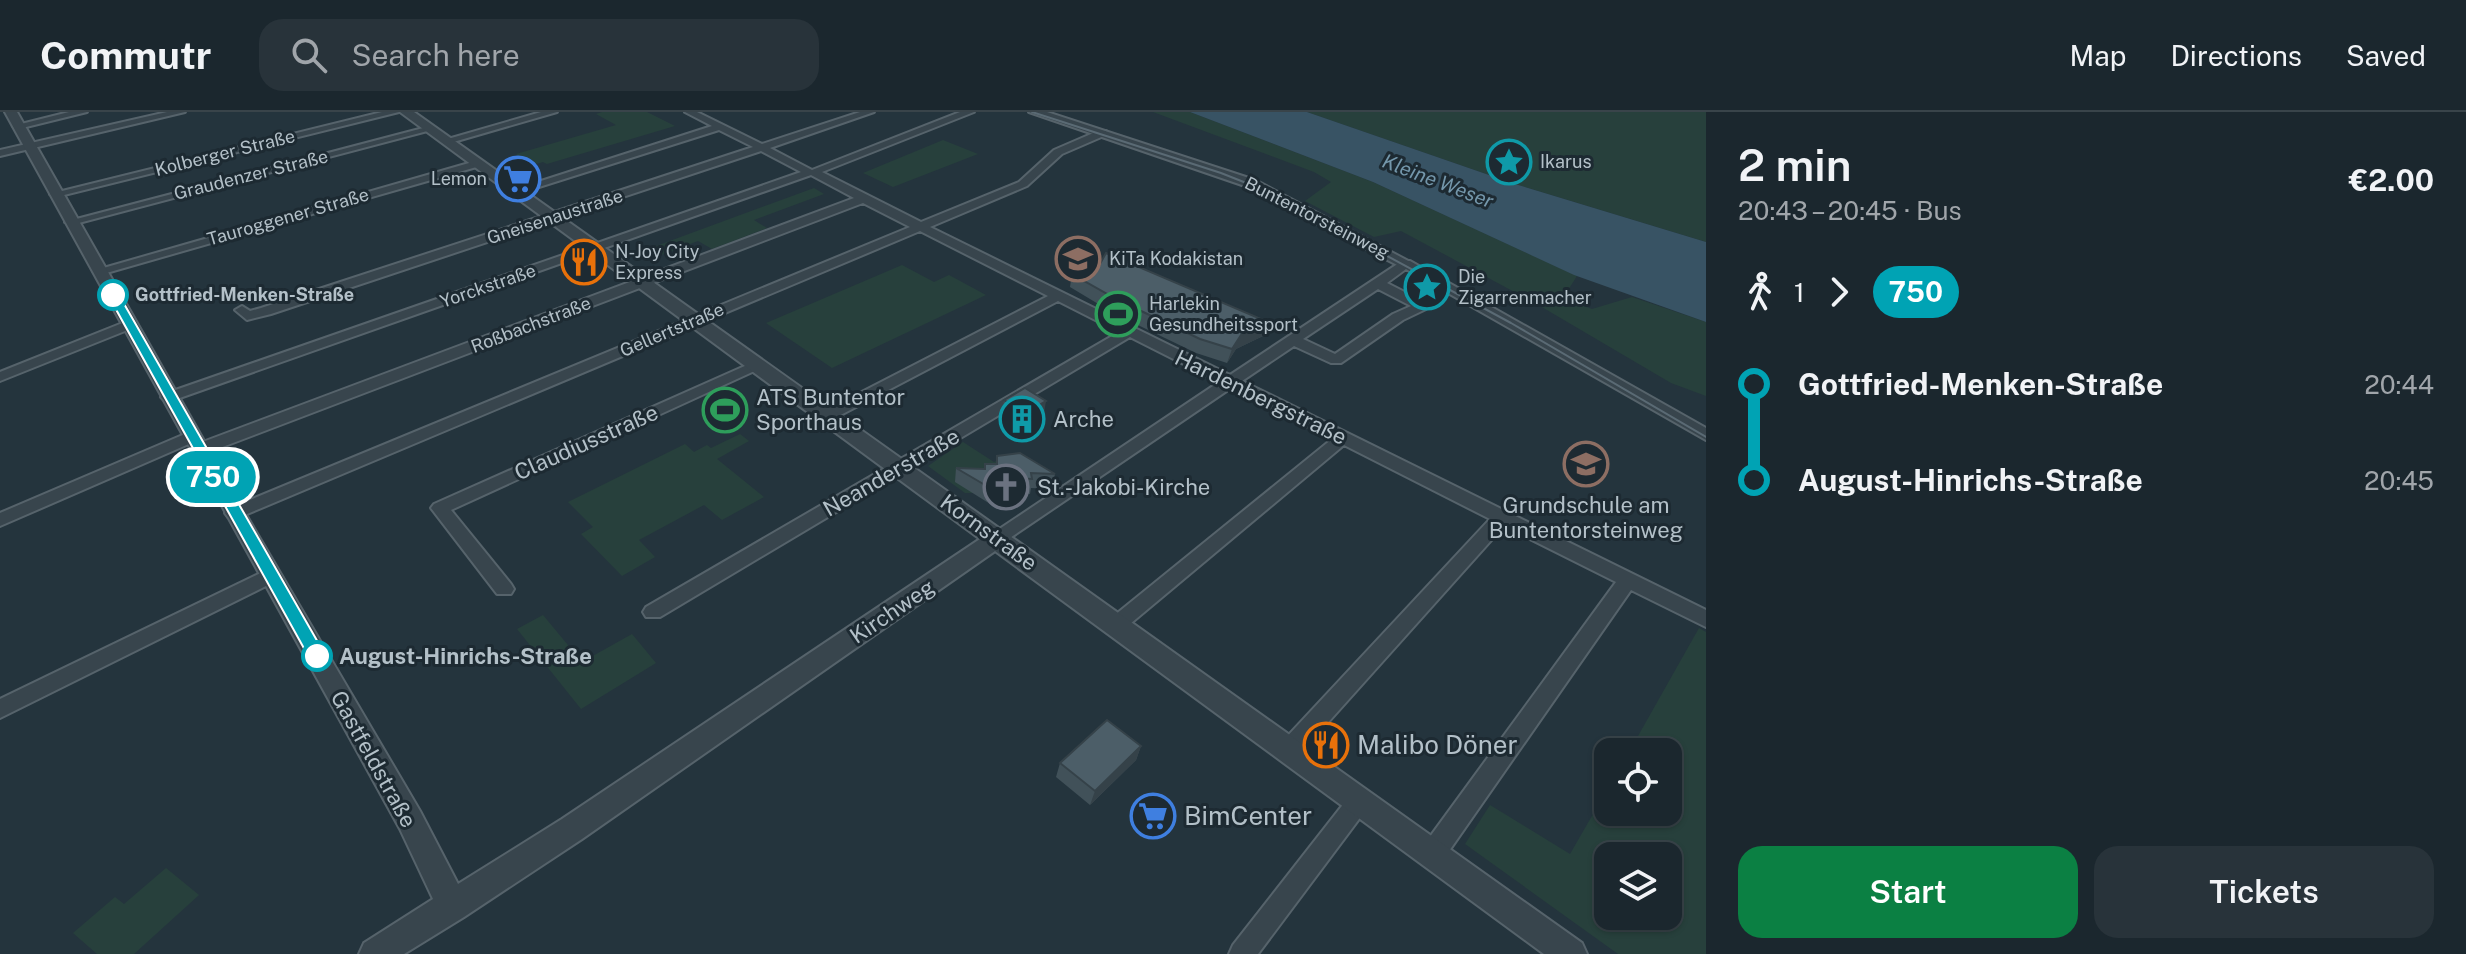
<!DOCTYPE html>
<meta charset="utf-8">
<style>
:root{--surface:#1b272e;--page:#28333a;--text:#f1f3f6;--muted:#a0a5aa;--line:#39444a;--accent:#0b8043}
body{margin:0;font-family:"Public Sans",sans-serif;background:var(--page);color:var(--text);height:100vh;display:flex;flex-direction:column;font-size:30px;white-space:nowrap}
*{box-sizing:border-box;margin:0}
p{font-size:26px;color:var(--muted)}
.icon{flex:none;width:44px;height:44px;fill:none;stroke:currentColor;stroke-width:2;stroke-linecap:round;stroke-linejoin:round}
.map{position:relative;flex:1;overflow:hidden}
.panel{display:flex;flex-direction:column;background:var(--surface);width:760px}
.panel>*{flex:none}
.badge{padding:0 16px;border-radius:26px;font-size:28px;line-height:52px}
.controls{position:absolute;left:1594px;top:626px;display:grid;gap:16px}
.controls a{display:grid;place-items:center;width:88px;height:88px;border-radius:16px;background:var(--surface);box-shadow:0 2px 6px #0004,0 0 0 2px var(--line);font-size:40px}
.map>.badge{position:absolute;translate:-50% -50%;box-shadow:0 0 0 4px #fff}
.legs{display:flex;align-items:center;gap:12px;height:88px;padding:0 32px;font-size:26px}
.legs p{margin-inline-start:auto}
.summary{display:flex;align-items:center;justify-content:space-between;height:136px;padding:0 32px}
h1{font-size:44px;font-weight:600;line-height:60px}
.primary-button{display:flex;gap:16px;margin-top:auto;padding:16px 32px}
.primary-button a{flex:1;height:92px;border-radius:24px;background:var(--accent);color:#fff;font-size:32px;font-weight:600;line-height:92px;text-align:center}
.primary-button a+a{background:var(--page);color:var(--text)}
ul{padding:0 32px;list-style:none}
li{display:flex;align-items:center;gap:28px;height:96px;font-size:30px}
li i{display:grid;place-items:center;width:12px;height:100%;margin:0 10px;background:currentColor}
li i::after{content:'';width:20px;height:20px;margin:-10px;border:6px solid;border-radius:50%;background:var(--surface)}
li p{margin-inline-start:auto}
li:first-child i{background:linear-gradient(#0000 50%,currentColor 0)}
li:last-child i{background:linear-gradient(currentColor 50%,#0000 0)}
header{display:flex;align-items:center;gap:48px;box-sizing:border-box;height:112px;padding:0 40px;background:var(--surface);border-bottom:2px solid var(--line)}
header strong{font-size:38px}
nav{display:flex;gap:44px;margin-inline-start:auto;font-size:28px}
.search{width:560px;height:72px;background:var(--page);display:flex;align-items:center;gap:20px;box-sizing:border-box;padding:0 28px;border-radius:24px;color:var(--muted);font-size:30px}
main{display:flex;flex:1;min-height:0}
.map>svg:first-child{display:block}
.green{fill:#27403c;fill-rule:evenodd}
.water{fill:#385364}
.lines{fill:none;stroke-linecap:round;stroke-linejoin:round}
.minor-casing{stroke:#56636b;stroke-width:4}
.tertiary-casing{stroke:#56636b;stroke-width:4}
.minor{fill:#38454d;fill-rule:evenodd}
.tertiary{fill:#38454d;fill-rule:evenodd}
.tram{stroke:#5a6a74;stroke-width:2}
.wall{fill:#415159}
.shaded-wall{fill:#354249}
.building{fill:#4c5e68;stroke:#354249;stroke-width:2}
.line-1{fill:#00a3b4;stroke:#fff;stroke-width:2}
.stop-1-dot{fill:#fff;stroke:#00a3b4;stroke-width:4}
.labels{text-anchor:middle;stroke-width:6;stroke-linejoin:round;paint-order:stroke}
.far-street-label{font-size:18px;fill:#b3c0c8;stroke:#1d2a32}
.far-poi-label{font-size:18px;fill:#b3c0c8;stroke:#1d2a32;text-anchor:start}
.far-stop-label{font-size:18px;font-weight:bold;fill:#b3c0c8;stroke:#1d2a32;text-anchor:start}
.far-water-label{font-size:20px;font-style:italic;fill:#7497ab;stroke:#1d2a32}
.poi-label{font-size:22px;fill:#b3c0c8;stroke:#1d2a32;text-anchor:start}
.street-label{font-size:22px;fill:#b3c0c8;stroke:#1d2a32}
.stop-label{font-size:22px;font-weight:bold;fill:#b3c0c8;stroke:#1d2a32;text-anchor:start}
.near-poi-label{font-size:26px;fill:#b3c0c8;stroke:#1d2a32;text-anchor:start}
</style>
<header>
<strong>Commutr</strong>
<div class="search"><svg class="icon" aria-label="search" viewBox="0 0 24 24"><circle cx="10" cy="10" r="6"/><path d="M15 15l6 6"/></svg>Search here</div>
<nav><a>Map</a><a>Directions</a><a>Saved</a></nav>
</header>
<main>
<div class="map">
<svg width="1706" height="842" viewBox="0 0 1706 842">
<rect width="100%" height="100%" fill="#24343d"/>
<g class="green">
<polygon points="602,0 647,0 675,14 547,52 543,50 533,53 516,42 616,13 596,2"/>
<polygon points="1153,0 1190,0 1373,70 1577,164 1563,186 1592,197 1632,185 1706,210 1706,284 1671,271 1535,191 1401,119 1374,125 1305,89 1331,70 1314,60"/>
<polygon points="1307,0 1706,0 1706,130 1515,72"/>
<polygon points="943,28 978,42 893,75 863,61"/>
<polygon points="814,76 824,82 754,108 767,116 712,137 698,129 648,148 637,141"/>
<polygon points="902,153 934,170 949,163 986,183 832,256 766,211"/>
<polygon points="740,322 749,329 717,347 764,385 722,408 704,393 639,428 655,445 622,464 581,422 593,415 568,390 685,332 694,340 707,333 711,336"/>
<polygon points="963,330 994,350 1000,347 974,381 965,381 928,354"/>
<polygon points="543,503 582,550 632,522 656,551 581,597 517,517"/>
<path d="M1699,516L1706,520V842H1618L1465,732L1490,693L1570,742L1608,676V700H1668V640H1629ZM1608,744H1668V804H1608Z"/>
<polygon points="166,756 199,783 134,842 97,842 73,821 115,785 124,792"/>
</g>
<polygon class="water" points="1190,0 1307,0 1515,72 1706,130 1706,210 1574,163 1373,70"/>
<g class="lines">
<g class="minor-casing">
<g id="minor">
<polygon points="69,0 87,0 18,17 13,14"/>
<polygon points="167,0 185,0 0,44 0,38"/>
<polygon points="382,0 399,0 56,85 50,82"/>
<polygon points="541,0 557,0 450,31 441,29"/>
<path d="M685,0H697L762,32L860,0H874L770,36L812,58L960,0H974L822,60L921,110L1019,70L1054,38L1098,19H1106V23L1062,42L1027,74L930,115L1230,263L1402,149H1410L1706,316V328L1406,157L1387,171L1426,191V197L1403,208L1341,251H1331L1294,234L1242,269L1706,498V515L1631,478L1442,749L1433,753L1424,749L1421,741L1424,733L1616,470L1504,414L1298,644L1290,647L1282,644L1279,637L1282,630L1490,407L1344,333L1124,517H1110L1107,512L1110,507L1332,327L1231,276L1004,430H992L989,426L992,422L1219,270L1130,225L660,505H646L643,500L646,495L1119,220L1058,189L833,307H821L819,304L821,301L1048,184L920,119L240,405H228L225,401L228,397L910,115L863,91L204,342H192L190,338L192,334L854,86L811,63L174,288H164L161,285L164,282L801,60L761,39L271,202L247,208L235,198L242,194L250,199L261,196L753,35L719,18L520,81L510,79L712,14ZM1378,177L1411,194L1393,202L1335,242L1303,227Z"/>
<polygon points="427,15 435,17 75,112 65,110"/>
<polygon points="476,49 480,50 480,54 103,162 93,159"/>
<polygon points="130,208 135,209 135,215 0,269 0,260"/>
<polygon points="756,249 761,250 761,256 451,398 511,472 514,477 511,482 497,482 431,396 434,392"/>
<polygon points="192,319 198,320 200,324 198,328 0,414 0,401"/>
<polygon points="269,457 276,459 278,464 276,469 0,606 0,587"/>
<polygon points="1360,677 1368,681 1372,688 1368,695 1258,842 1229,842 1233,833 1352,681"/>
</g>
</g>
<g class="tertiary-casing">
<g id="tertiary">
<polygon points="5,0 17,0 245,401 420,699 458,772 562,707 980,427 400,0 414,0 1582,831 1587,842 1544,842 995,439 582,727 464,805 404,842 359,842 364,831 433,787 400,717"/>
<polygon points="1029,0 1047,0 1255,68 1414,152 1406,157 1401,155 1245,74"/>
</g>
</g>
<use href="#minor" class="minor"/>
<use href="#tertiary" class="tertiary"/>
<polyline class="tram" points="1032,0 1221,61 1269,80 1511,211 1706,325"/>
</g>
<g class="wall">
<polygon points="1072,162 1268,210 1263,224 1236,237 1227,251 1196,241 1115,202 1070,175"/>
<polygon points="1004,288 1043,307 1022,320 1001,307"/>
<polygon points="997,344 1055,362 1052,377 1031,376 1030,382 1019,381 1018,389 1010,389 1009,395 995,395 955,370 956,356 984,357 985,352 996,352"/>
<polygon points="1141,634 1136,648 1090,693 1056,665 1060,651"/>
</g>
<g class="shaded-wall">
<polygon points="1268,210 1263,224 1236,237 1227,251 1232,237 1241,223"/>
<polygon points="1046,289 1043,307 1022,320 1025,301"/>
<polygon points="1141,634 1136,648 1090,693 1095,679"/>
</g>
<g class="building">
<polygon points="1106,141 1268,210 1241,223 1232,237 1200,227 1118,188 1072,162 1096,159"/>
<polygon points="1025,276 1046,289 1025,301 1004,288"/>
<polygon points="1020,341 1055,362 1031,361 1032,367 1018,366 1020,375 1011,375 1012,380 997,380 956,356 985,357 985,352 997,352 997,344"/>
<polygon points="1107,608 1141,634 1095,679 1060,651"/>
</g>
<polygon class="line-1" points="113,180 119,183 323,539 326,544 323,549 311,549 108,183"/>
<defs>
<g id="sight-ring" transform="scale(2.3)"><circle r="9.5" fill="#1d2a32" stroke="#0f9aa8" stroke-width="1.5"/><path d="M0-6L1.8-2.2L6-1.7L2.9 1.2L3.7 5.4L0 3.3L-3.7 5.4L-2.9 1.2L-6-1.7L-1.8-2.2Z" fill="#0f9aa8"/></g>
<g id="supermarket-ring" transform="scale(2.3)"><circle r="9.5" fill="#1d2a32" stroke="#3f7fe0" stroke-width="1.5"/><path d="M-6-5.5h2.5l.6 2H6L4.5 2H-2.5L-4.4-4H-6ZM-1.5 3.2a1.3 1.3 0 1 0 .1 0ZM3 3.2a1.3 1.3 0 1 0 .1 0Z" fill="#3f7fe0"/></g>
<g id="school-ring" transform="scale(2.3)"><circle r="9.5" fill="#1d2a32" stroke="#8d6e63" stroke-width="1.5"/><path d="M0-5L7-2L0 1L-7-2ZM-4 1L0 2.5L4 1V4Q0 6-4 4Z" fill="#8d6e63"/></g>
<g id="restaurant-ring" transform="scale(2.3)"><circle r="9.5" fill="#1d2a32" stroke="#e8710a" stroke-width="1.5"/><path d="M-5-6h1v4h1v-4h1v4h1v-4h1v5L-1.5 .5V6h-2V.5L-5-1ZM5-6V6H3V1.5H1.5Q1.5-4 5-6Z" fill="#e8710a"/></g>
<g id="stadium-ring" transform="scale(2.3)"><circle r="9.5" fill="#1d2a32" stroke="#2e9e5b" stroke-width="1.5"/><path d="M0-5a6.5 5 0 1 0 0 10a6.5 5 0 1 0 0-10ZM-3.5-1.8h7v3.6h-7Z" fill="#2e9e5b"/></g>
<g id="building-ring" transform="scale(2.3)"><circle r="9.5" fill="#1d2a32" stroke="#0f9aa8" stroke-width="1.5"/><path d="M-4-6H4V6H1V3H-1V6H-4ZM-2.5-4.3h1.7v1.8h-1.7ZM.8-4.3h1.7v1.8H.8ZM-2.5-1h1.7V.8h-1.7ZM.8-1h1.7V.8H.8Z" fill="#0f9aa8"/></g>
<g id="church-ring" transform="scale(2.3)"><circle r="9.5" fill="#1d2a32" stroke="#6b7280" stroke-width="1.5"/><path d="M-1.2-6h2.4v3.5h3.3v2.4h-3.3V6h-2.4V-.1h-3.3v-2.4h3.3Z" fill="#6b7280"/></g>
</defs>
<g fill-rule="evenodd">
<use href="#sight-ring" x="1509" y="50"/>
<use href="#supermarket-ring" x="518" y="67"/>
<use href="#school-ring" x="1078" y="147"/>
<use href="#restaurant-ring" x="584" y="150"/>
<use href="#sight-ring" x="1427" y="175"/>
<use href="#stadium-ring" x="1118" y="202"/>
<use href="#stadium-ring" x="725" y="298"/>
<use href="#building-ring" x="1022" y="307"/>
<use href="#school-ring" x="1586" y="352"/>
<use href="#church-ring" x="1006" y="375"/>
<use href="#restaurant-ring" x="1326" y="633"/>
<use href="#supermarket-ring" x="1153" y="704"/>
</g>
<g class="stop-1-dot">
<circle cx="113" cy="183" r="14"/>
<circle cx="317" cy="544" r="14"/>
</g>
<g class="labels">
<g class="far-street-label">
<text transform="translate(225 41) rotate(-14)" y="6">Kolberger Straße</text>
<text transform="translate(251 63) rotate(-14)" y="6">Graudenzer Straße</text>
<text transform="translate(288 105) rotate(-16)" y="6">Tauroggener Straße</text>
<text transform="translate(555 105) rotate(-18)" y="6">Gneisenaustraße</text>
<text transform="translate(1317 106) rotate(27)" y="6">Buntentorsteinweg</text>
<text transform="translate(488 174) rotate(-19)" y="6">Yorckstraße</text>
<text transform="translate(531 213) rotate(-21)" y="6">Roßbachstraße</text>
<text transform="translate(672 218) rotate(-23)" y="6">Gellertstraße</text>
</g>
<g class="far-poi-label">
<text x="1540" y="56">Ikarus</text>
<text x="487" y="73" text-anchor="end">Lemon</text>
<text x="615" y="146">N-Joy City<tspan x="615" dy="21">Express</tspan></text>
<text x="1109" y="153">KiTa Kodakistan</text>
<text x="1458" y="171">Die<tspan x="1458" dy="21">Zigarrenmacher</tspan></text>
<text x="1149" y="198">Harlekin<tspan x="1149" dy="21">Gesundheitssport</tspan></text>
</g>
<g class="far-stop-label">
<text x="135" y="189">Gottfried-Menken-Straße</text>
</g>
<g class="far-water-label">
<text transform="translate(1438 69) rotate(21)" y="7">Kleine Weser</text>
</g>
<g class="poi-label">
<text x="756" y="293">ATS Buntentor<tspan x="756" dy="25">Sporthaus</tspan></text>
<text x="1053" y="315">Arche</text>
<text x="1037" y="383">St.-Jakobi-Kirche</text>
<text x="1586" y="401" text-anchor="middle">Grundschule am<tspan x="1586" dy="25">Buntentorsteinweg</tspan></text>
</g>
<g class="street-label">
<text transform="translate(1261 285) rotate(26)" y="8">Hardenbergstraße</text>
<text transform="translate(586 330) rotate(-24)" y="8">Claudiusstraße</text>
<text transform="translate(891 360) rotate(-30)" y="8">Neanderstraße</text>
<text transform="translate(989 420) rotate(36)" y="8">Kornstraße</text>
<text transform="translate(892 499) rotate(-34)" y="8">Kirchweg</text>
<text transform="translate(374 647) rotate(61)" y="8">Gastfeldstraße</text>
</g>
<g class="stop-label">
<text x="339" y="552">August-Hinrichs-Straße</text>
</g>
<g class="near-poi-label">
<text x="1357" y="642">Malibo Döner</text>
<text x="1184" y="713">BimCenter</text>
</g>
</g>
</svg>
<div class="controls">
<a><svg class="icon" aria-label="locate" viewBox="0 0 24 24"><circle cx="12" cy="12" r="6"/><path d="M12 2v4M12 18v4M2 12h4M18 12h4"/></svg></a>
<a><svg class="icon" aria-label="layers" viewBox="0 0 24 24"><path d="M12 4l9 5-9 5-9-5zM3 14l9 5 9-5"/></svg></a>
</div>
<b class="badge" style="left:213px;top:365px;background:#00a3b4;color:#fff">750</b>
</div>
<section class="panel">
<div class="summary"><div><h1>2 min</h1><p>20:43 – 20:45 · Bus</p></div><b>€2.00</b></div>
<div class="legs"><svg class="icon" aria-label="walk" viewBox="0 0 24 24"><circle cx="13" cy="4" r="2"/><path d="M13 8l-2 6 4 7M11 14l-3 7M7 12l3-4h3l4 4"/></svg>1<svg class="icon" aria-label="forward" viewBox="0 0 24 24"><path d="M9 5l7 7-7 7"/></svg><b class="badge" style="background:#00a3b4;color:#fff">750</b></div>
<ul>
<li><i style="color:#00a3b4"></i><b>Gottfried-Menken-Straße</b><p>20:44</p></li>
<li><i style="color:#00a3b4"></i><b>August-Hinrichs-Straße</b><p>20:45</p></li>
</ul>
<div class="primary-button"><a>Start</a><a>Tickets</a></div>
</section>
</main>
